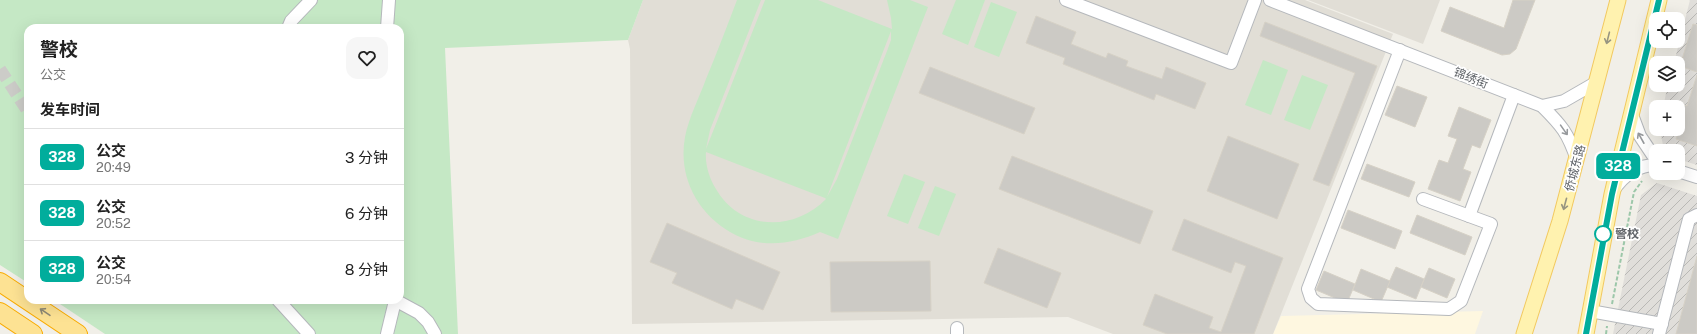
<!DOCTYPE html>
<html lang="zh">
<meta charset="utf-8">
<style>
:root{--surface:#fff;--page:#f6f6f6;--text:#222;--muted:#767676;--line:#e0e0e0}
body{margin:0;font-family:"Public Sans","Noto Sans SC",sans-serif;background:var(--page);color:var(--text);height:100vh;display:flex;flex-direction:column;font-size:15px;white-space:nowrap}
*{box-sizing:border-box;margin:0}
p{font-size:13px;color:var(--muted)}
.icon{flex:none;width:22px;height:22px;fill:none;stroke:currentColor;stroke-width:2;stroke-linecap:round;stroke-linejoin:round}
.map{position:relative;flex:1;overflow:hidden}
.side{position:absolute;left:24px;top:24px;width:380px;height:280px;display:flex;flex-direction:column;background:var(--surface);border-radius:12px;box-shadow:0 4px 16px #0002}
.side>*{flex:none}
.badge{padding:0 8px;border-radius:6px;font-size:14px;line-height:26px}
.buttons{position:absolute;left:1649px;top:12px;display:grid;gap:8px}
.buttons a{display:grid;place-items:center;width:36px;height:36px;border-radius:8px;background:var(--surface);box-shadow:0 4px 16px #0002;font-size:20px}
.map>.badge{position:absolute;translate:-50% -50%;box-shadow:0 0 0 2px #fff}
h2{padding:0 16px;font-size:15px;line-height:36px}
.round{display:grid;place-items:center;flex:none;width:42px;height:42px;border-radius:12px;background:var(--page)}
.head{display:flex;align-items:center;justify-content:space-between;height:68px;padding:0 16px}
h1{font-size:19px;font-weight:700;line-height:30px}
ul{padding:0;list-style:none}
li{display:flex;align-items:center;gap:12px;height:56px;padding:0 16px;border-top:1px solid var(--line)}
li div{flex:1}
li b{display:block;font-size:15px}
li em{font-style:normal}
li .badge{min-width:44px;font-weight:700;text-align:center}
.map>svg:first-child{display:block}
.commercial{fill:#fef7e0}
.industrial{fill:url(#industrial-furrows)}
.education{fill:#e1ded6}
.park{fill:#c5e8c5;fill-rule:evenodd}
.building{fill:#cccac5;stroke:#d6d1c6}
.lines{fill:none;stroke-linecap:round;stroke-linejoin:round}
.minor-tunnel{stroke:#ccccc8;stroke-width:12;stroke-dasharray:12 6;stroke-linecap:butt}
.minor-casing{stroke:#b5b8bc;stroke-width:14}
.major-casing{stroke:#f2c960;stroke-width:17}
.highway-casing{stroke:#f9ab00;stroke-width:20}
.path{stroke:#9cc7a9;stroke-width:2;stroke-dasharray:4 2;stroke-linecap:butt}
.minor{stroke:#fff;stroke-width:12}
.major{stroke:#fff2af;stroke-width:15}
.highway{stroke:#fde293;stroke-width:18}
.oneway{stroke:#979581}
.oneway2{stroke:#979a9d}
.oneway3{stroke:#8e8975}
.line-casing{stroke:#fff;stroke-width:9}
.line{stroke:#01ad9c;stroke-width:6}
.stop-dot{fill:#fff;stroke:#01ad9c;stroke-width:2}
.labels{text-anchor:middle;stroke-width:3.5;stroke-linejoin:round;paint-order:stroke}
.street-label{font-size:12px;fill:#5f6368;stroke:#fff}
.stop-label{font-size:12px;font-weight:bold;fill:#5f6368;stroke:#fff;text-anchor:start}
</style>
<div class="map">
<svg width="1697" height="334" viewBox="0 0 1697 334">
<defs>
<pattern id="industrial-furrows" width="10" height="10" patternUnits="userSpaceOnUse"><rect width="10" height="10" fill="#e0deda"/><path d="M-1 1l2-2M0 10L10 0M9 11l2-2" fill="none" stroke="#b9b8b5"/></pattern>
</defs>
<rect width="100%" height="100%" fill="#f1efe8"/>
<polygon class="commercial" points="1483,311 1475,334 1273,334 1281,316"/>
<g class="industrial">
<polygon points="1690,0 1697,0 1697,165 1678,159 1678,151 1664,151 1660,129 1678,129 1678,107 1663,107 1668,85 1678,85 1678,63 1674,63"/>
<polygon points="1657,183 1697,196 1697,334 1613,334 1641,195"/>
</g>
<g class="education">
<polygon points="643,0 1305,0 1393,34 1273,334 1113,334 1068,317 632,324 630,49 628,40"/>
<polygon points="1308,0 1440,0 1423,44"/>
</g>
<g class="park">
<polygon points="0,0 643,0 628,40 445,48 458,334 105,334 54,300 400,300 400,28 28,28 28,283 0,265"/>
<path d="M737,0H761L710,130L706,149L765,0H818L892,29L891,18L887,0H910L928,7L838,239L820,232C791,245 759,249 730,232C696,212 678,175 685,137C689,117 699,98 706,79C717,53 727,26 737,0ZM891,31V40L887,51L837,179L827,197ZM706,152L825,198L826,199C794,232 740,231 716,189C709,178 705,164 706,152Z"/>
<polygon points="956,0 985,0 968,45 942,34"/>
<polygon points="991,2 1017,12 999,57 974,47"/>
<polygon points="1263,60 1288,70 1271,115 1245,105"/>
<polygon points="1302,75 1328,85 1310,130 1284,120"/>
<polygon points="904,174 925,182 908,224 887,216"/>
<polygon points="935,186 956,194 939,236 918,228"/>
</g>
<g class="building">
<polygon points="1513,0 1535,0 1516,49 1510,54 1502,55 1441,31 1450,7 1504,28"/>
<polygon points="1036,16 1076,32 1071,44 1106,58 1108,53 1128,61 1126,66 1162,79 1166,67 1206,83 1195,109 1156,94 1154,100 1063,64 1065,58 1026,43"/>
<polygon points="1265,22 1377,66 1329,186 1313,180 1355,73 1260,36"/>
<polygon points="1693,24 1697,25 1697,72 1680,66"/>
<polygon points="930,67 1035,108 1024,134 919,93"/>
<polygon points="1697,75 1697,146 1676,139 1682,122 1678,121 1678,111 1680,104 1687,106"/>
<polygon points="1397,86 1427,97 1415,127 1385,115"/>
<polygon points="1459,107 1491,120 1480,148 1472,145 1463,169 1471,172 1460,201 1428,189 1439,160 1448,163 1457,139 1448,136"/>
<polygon points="1228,136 1299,164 1277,219 1207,191"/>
<polygon points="1012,156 1153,211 1140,244 999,189"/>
<polygon points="1367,164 1415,182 1409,197 1361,179"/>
<polygon points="1348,210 1402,231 1395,249 1341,228"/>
<polygon points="1417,215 1472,237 1465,255 1410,233"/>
<polygon points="1184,219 1283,258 1254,334 1167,334 1143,325 1155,294 1213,317 1209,328 1221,332 1246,266 1235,262 1231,273 1172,250"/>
<polygon points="667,223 780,272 763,310 736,299 732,309 672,283 677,273 650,262"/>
<polygon points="998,248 1061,273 1047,308 984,283"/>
<polygon points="1697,256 1697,334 1676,334"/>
<polygon points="930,261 931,311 831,312 830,262"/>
<polygon points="1396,267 1424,279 1416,299 1387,287"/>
<polygon points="1429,268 1455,279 1447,298 1421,287"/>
<polygon points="1361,269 1390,281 1381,302 1353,290"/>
<polygon points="1324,271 1355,284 1347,303 1316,290"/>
</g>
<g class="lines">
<polyline class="minor-tunnel" points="0,69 28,112"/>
<g class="minor-casing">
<g id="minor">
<polyline points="1066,0 1231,63 1255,0"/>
<path d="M1270,0L1542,106C1562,126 1568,133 1577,160"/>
<polyline points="288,28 291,21 311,0"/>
<polyline points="387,28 389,0"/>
<polyline points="1400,50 1308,289 1311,298 1318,304 1449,309 1461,301 1491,224 1423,199"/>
<polyline points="1542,106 1564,101 1597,82"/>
<polyline points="1631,112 1640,136 1656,160"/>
<polyline points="1678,171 1697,177"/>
<path d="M1613,191C1623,176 1637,165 1656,165"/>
<polyline points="1469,216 1514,95"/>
<polyline points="278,300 309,334"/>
<polyline points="395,300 419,313 428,322 435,334"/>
<polyline points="1590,311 1662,324"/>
<polyline points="957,328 957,334"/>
<polyline points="387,334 395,301"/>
<polyline points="1659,334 1689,219 1697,215"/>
</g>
</g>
<g class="major-casing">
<g id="major">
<polyline points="1524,334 1560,221 1618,0"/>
<polyline points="1586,334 1612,194 1659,0"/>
</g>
</g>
<g class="highway-casing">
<g id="highway">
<polyline points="0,282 78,334"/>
<polyline points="0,312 33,334"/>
</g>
</g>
<g class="path">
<polyline points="1660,176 1669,179"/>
<polyline points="1612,304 1634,192 1642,181"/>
<polyline points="1606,334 1607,326"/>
</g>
<use href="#minor" class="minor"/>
<use href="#major" class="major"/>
<use href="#highway" class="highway"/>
</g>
<defs><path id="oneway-shaft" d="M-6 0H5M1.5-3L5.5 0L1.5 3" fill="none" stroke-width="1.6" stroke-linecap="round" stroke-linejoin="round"/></defs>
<g class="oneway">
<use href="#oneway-shaft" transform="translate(1608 38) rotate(104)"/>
<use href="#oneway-shaft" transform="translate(1565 204) rotate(105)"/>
</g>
<g class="oneway2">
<use href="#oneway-shaft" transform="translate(1564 130) rotate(55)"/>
<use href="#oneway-shaft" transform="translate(1641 138) rotate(-119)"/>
</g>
<use class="oneway3" href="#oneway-shaft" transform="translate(45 312) rotate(-146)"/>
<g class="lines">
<g class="line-casing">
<polyline id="line" points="1586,334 1612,194 1659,0"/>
</g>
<use href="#line" class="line"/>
</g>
<circle class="stop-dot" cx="1603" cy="234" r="8"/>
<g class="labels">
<g class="street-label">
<text transform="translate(1471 78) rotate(22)" y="4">锦绣街</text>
<text transform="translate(1575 168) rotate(-75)" y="4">侨城东路</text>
</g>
<g class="stop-label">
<text x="1615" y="238">警校</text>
</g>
</g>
</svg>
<div class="buttons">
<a><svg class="icon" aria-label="locate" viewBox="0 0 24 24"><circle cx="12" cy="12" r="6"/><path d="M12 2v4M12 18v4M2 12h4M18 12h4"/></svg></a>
<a><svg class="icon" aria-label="layers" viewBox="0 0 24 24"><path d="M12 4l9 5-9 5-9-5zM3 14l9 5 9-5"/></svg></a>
<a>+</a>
<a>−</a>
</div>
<b class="badge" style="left:1618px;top:166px;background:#01ad9c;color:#fff">328</b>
<section class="side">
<div class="head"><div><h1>警校</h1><p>公交</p></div><a class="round"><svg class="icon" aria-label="heart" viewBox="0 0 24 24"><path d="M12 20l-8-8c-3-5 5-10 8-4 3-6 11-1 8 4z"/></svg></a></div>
<h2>发车时间</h2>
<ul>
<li><span class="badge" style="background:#01ad9c;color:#fff">328</span><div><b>公交</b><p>20:49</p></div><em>3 分钟</em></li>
<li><span class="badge" style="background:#01ad9c;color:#fff">328</span><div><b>公交</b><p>20:52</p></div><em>6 分钟</em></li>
<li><span class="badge" style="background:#01ad9c;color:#fff">328</span><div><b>公交</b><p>20:54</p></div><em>8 分钟</em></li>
</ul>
</section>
</div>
